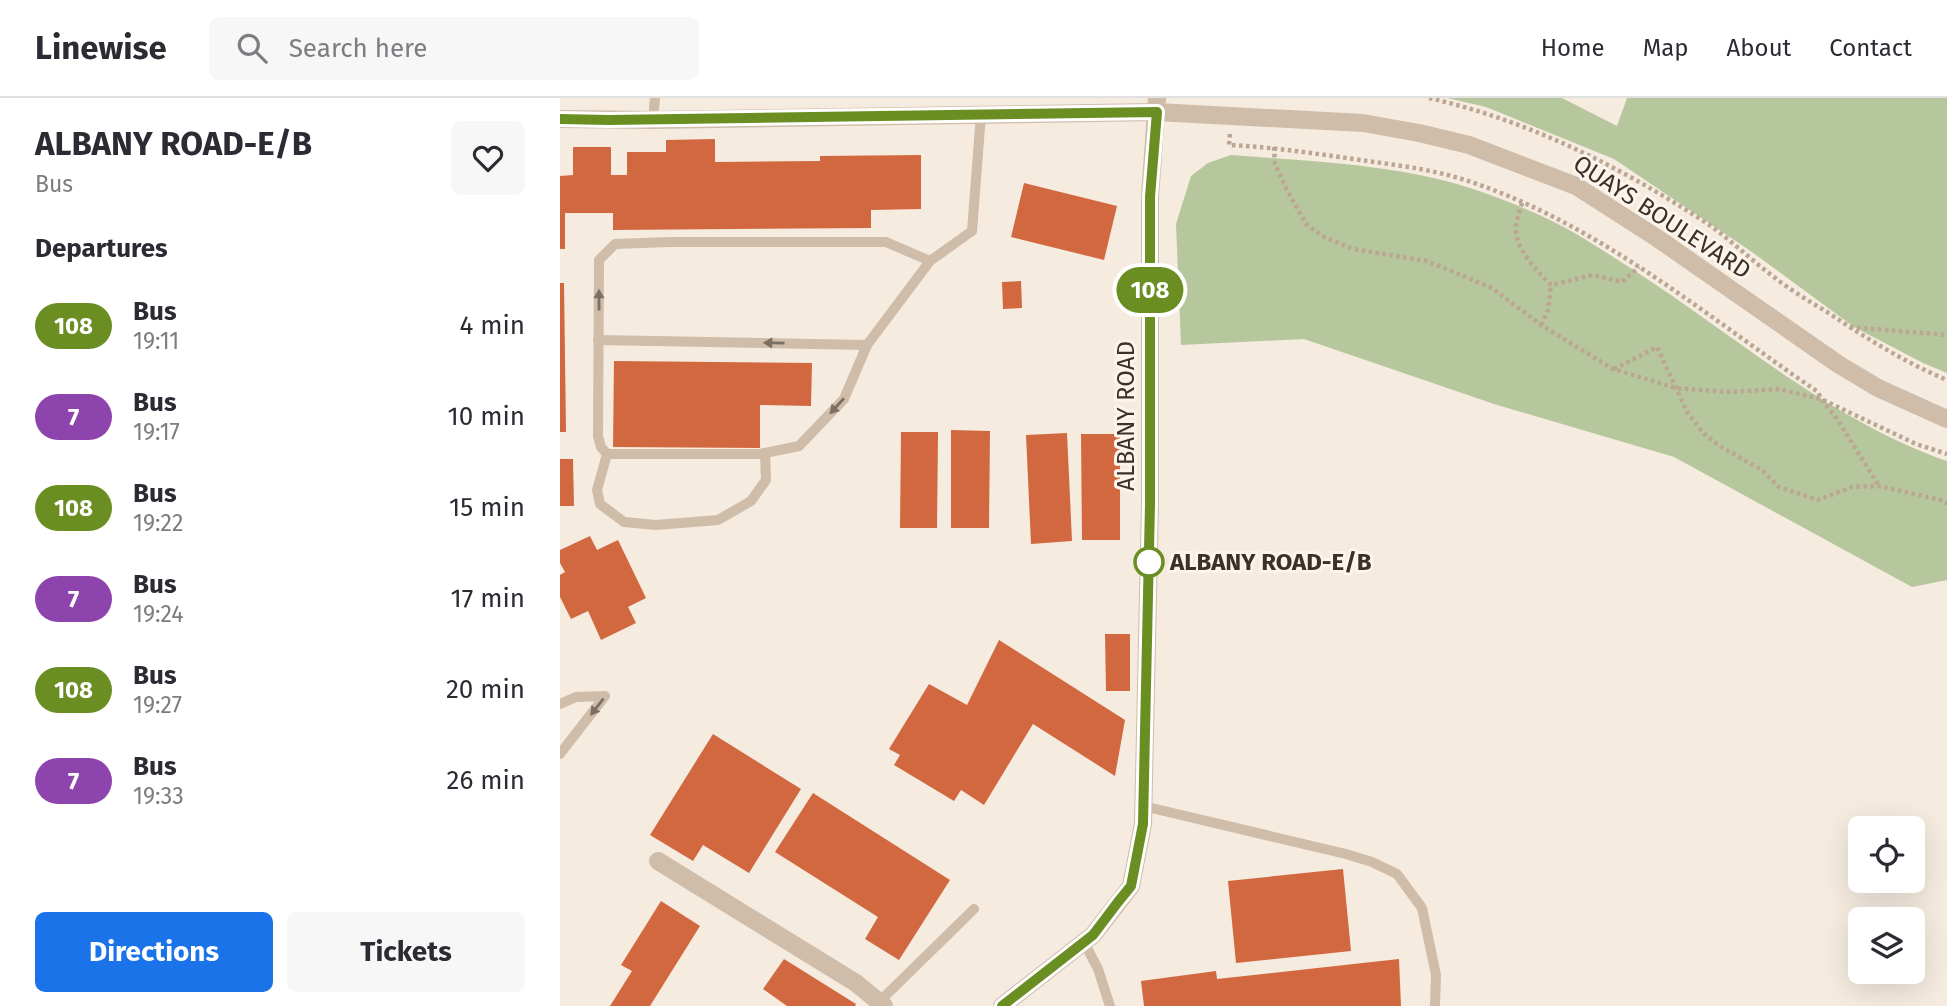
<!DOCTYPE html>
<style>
:root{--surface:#fff;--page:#f7f7f7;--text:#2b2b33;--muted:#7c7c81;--line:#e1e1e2;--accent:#1a73e8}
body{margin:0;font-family:"Fira Sans",sans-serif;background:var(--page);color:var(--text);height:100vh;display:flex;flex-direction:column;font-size:26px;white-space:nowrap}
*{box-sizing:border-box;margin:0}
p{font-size:23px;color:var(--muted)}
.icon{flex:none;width:38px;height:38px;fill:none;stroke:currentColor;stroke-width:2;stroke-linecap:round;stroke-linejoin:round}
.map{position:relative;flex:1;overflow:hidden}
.panel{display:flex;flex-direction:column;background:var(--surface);width:560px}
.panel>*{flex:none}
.badge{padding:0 14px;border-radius:23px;font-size:24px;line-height:46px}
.tools{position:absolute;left:1288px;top:718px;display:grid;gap:14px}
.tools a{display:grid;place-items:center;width:77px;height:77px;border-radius:10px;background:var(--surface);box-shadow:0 7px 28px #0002;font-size:35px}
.map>.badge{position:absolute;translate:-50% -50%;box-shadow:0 0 0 4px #fff}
h2{padding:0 35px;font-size:26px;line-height:63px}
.round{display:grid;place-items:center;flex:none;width:74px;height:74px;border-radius:10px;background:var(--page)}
.summary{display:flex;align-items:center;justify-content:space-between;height:119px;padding:0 35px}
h1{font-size:33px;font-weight:700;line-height:52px}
.primary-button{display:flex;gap:14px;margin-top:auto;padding:14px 35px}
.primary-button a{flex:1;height:80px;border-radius:10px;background:var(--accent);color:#fff;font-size:28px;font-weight:700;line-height:80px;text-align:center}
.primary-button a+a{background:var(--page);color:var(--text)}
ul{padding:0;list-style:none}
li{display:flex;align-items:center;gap:21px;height:91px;padding:0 35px}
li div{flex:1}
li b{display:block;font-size:26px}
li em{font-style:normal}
li .badge{min-width:77px;font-weight:700;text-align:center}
header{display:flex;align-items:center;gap:42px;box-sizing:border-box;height:98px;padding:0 35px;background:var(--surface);border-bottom:2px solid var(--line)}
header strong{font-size:33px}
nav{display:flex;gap:38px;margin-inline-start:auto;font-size:24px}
.search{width:490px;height:63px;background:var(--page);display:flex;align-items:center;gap:18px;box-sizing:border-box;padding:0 24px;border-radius:10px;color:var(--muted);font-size:26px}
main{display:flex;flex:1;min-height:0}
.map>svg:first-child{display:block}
.green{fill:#b7c79d}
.building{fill:#d26840}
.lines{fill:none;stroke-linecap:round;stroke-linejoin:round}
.path{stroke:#bba593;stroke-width:4.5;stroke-dasharray:3.5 3.5;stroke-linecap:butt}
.lane{stroke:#cfbca9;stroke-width:10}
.street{stroke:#cfbca9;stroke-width:18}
.oneway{fill:#7e6f63}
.line-casing{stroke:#fff;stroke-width:16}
.line{stroke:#6b8e23;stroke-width:10}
.stop-dot{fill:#fff;stroke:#6b8e23;stroke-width:3.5}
.labels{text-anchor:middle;stroke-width:6;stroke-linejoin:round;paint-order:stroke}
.street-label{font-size:24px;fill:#3c3029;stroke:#fcf5ec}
.stop-label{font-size:24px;font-weight:bold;fill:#3c3029;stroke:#fcf5ec;text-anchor:start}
</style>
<header>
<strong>Linewise</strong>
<div class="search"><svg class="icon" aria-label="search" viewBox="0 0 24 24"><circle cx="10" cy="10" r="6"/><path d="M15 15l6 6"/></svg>Search here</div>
<nav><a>Home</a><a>Map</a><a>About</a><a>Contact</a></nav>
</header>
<main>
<section class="panel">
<div class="summary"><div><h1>ALBANY ROAD-E/B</h1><p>Bus</p></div><a class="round"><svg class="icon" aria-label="heart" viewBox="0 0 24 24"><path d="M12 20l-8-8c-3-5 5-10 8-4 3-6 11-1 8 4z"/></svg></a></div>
<h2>Departures</h2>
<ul>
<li><span class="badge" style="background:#6b8e23;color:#fff">108</span><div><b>Bus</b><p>19:11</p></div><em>4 min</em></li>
<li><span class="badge" style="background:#8e44ad;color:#fff">7</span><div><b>Bus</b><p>19:17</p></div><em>10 min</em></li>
<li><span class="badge" style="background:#6b8e23;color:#fff">108</span><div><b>Bus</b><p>19:22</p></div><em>15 min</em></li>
<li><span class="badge" style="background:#8e44ad;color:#fff">7</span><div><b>Bus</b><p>19:24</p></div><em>17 min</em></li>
<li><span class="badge" style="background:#6b8e23;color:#fff">108</span><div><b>Bus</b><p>19:27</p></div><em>20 min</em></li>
<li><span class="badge" style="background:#8e44ad;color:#fff">7</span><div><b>Bus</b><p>19:33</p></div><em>26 min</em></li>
</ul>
<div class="primary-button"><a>Directions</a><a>Tickets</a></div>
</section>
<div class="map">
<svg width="1387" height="908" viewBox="0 0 1387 908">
<rect width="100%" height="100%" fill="#f5ebdf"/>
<g class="green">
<polygon points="887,0 1002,0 1057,28 1067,0 1387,0 1387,275 1363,265 1294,229 1192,154 1054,61 926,9"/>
<path d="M671,57C743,63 816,65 886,83C921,92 958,107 990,122C1019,136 1045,154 1072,171C1176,238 1268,321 1387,363V482L1352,489L1114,359L934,306L744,241L621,247L616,126L631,78L648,65Z"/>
</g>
<g class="building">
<polygon points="155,41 155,64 260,63 260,58 361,57 361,111 311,112 311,130 53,132 53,115 5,115 5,151 0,151 0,78 13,77 13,49 51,49 51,77 67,77 67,54 106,54 106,42"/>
<polygon points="464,85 557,108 544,162 451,139"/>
<polygon points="461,183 462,210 443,211 442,184"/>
<polygon points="0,185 4,185 6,334 0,334"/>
<polygon points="54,263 252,265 251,308 200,307 200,350 53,349"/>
<polygon points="391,332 430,333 429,430 391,430"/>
<polygon points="341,334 378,334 377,430 340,430"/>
<polygon points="507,335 512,443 471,446 466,337"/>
<polygon points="521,336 560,336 560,442 522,442"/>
<polygon points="0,361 13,361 14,408 0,408"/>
<polygon points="30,438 37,452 58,442 86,500 68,509 76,525 41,542 28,513 11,521 0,499 0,477 5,474 0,465 0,452"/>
<polygon points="545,536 570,536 570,593 546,593"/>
<polygon points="439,542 565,622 555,678 473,626 424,707 401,692 394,703 334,667 340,657 329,651 369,586 407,607"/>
<polygon points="153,636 241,691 189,775 143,747 133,763 90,737"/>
<polygon points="253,695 390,782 339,862 305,841 318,819 215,754"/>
<polygon points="783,771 791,853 676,865 668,783"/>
<polygon points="101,803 140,828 90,908 50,908 72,873 61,867"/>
<polygon points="224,861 296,906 295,908 227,908 203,891"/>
<polygon points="839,861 841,908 584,908 581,883 656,873 657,881"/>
</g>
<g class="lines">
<g class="path">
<path d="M869,0C970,23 1061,69 1148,126C1171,142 1191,162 1214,179C1230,192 1249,203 1267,214C1306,240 1344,264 1387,282"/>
<path d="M670,36L669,47C714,49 757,56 801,62C835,67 871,71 905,82C1036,124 1145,217 1258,294L1261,301L1277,321L1319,388"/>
<polyline points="714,49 715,66 726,90 746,126 764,139 793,151 867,163 932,190 981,227 1053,271 1116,290 1168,294 1219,291 1261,301 1356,346 1387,356"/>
<path d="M962,105C960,112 957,120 956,128C954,150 977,173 991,187L1033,177L1062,184L1079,169"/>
<polyline points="981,227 988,212 991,187"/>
<polyline points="1290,229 1387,237"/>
<polyline points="1054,271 1097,249 1127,314 1143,335 1161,349 1202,372 1219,389 1258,402 1292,389 1319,388 1381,402 1387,406"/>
</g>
<g class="lane">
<polyline points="93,22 95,0"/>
<polyline points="370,163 326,144 110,144 55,146 39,162 38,338 41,349 47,356 200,356 239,348 284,301 307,247 370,163 412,133 421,16"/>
<polyline points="38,242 307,247"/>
<polyline points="47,356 37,392 40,406 64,424 96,427 158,422 191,403 206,382 205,355"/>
<polyline points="0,606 16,599 45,598 0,656"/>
<polyline points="583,708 786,756 812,764 837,776 862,810 876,877 875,908"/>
<polyline points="524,844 538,871 550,908"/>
<polyline points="319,904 414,811"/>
</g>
<g class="street">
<polyline points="0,21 93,22 597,14 803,25 859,35 909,47 1016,88 1097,140 1278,266 1318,290 1387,321"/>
<polyline points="98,763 296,885 324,908"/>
<polyline points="442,908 533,837 571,788 583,726 590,406 590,99 597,0"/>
</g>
</g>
<defs><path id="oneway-solid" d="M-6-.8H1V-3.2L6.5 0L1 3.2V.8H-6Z" transform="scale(1.75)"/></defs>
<g class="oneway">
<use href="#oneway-solid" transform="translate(39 202) rotate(-90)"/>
<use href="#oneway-solid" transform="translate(214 245) rotate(-179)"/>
<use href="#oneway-solid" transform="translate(277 308) rotate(132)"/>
<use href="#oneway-solid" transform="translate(37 609) rotate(128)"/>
</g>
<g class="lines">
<g class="line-casing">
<polyline id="line" points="0,21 49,22 597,14 590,99 590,406 583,726 571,788 558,804 533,837 442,908"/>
</g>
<use href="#line" class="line"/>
</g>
<circle class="stop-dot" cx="589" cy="464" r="14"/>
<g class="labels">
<g class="street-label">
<text transform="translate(1102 119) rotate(33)" y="8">QUAYS BOULEVARD</text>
<text transform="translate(566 318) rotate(-90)" y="8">ALBANY ROAD</text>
</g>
<g class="stop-label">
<text x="610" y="472">ALBANY ROAD-E/B</text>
</g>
</g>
</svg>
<div class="tools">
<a><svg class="icon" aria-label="locate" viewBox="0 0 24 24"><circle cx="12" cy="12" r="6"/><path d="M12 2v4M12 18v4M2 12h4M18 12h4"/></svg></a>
<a><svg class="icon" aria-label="layers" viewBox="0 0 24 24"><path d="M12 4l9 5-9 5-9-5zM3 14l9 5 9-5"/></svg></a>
</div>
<b class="badge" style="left:590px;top:192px;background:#6b8e23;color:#fff">108</b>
</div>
</main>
